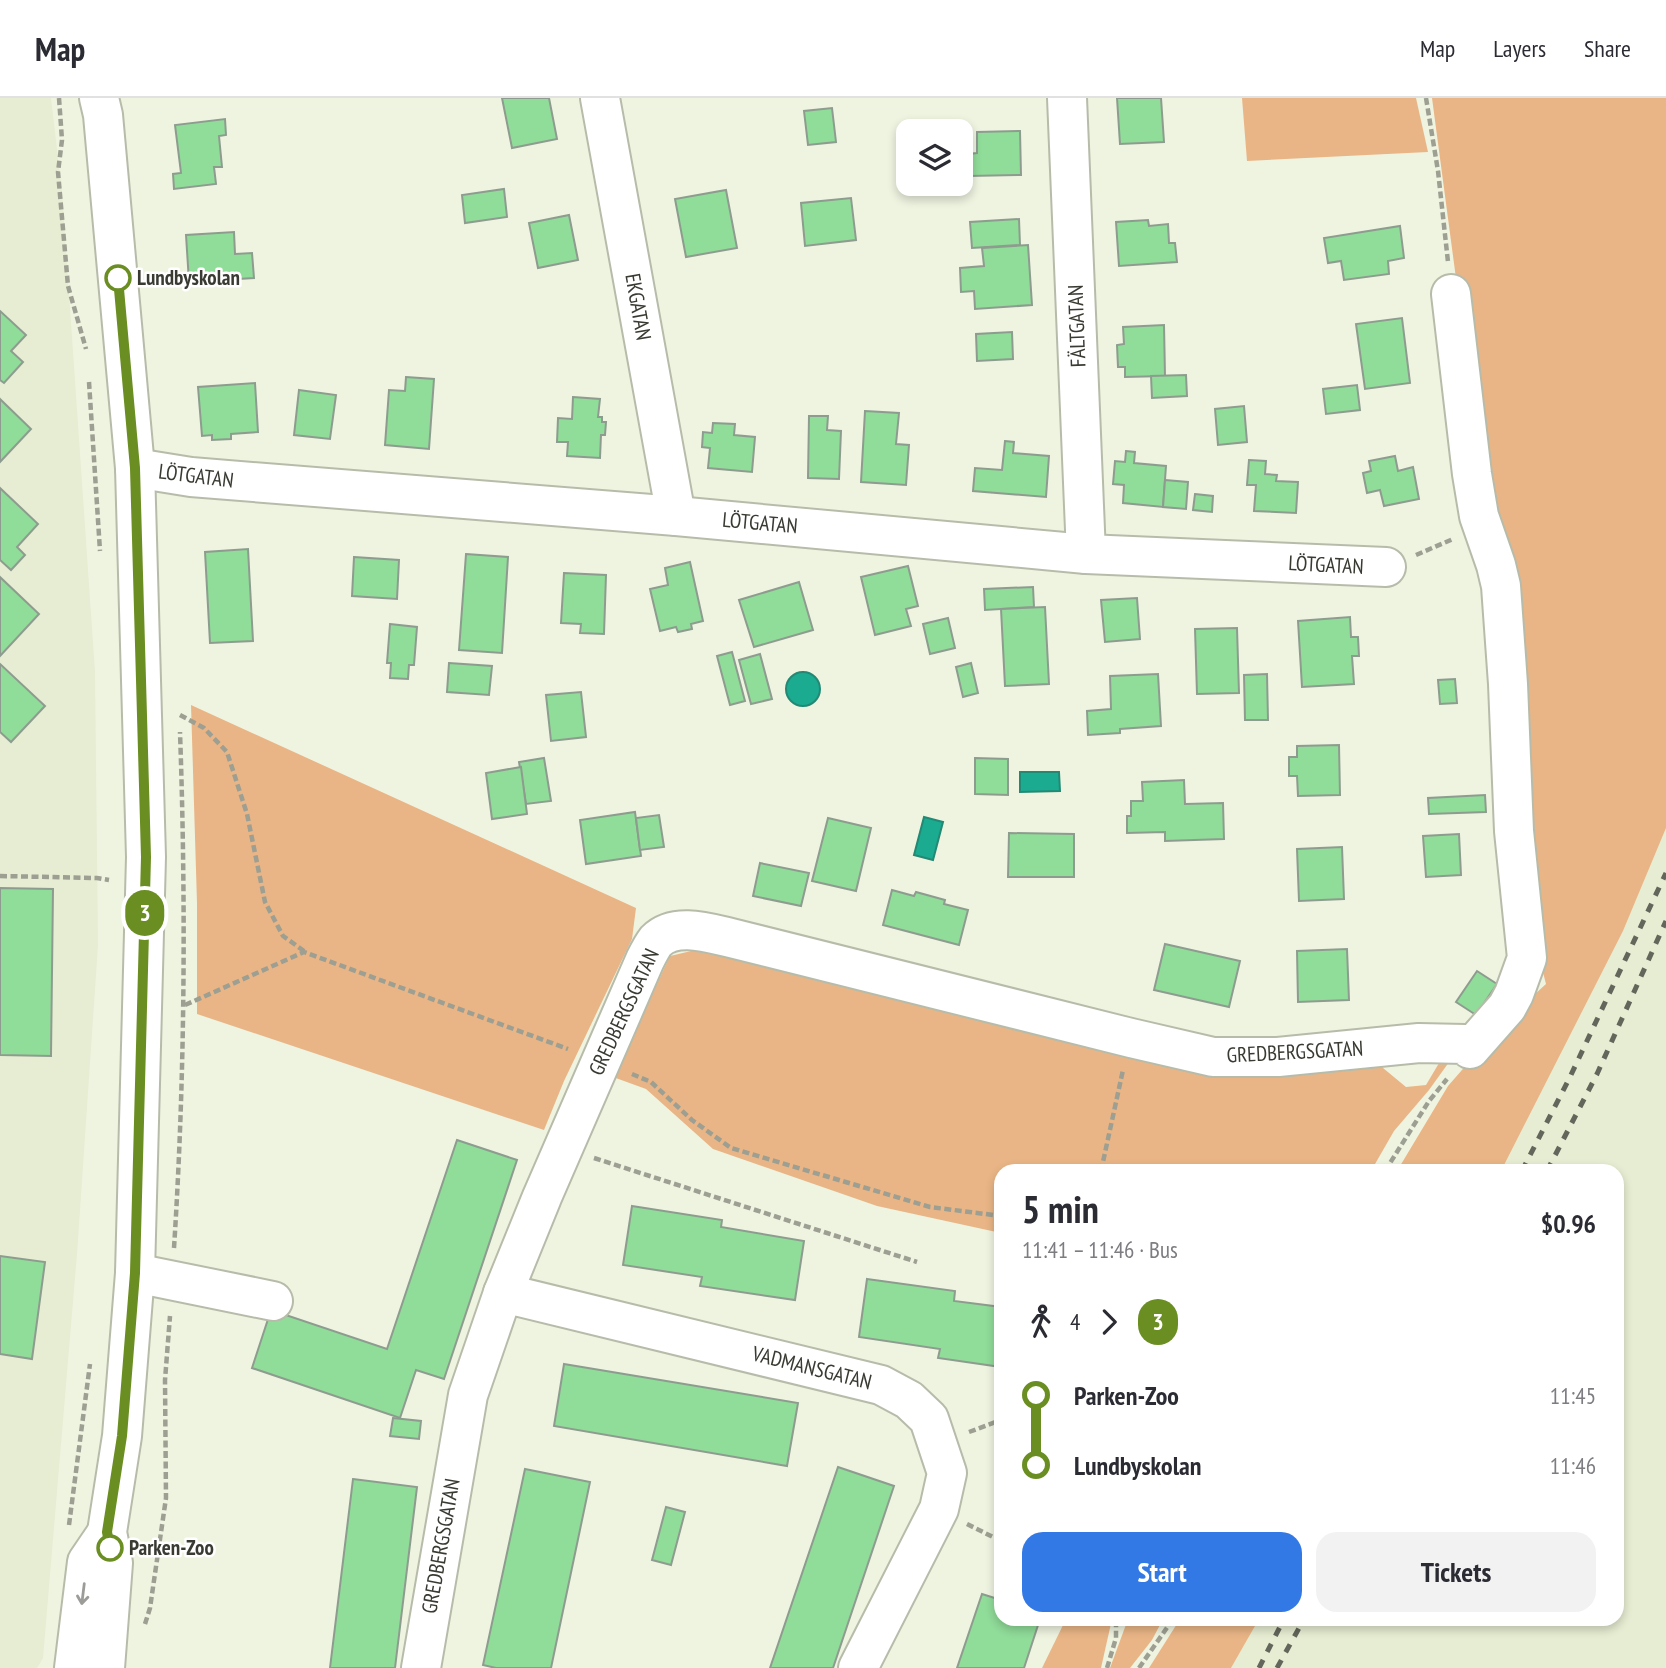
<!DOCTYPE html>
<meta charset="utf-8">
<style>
:root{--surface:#fff;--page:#f2f2f3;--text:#2b2b33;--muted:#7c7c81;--line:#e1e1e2;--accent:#3379e6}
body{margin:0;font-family:"PT Sans Narrow",sans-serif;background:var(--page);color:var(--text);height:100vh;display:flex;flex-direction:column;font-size:26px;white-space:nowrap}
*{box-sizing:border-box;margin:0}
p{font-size:23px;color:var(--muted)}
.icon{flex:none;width:38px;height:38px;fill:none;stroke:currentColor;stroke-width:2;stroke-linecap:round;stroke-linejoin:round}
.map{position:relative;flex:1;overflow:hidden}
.sheet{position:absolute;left:994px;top:1066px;width:630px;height:462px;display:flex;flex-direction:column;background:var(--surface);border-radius:21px;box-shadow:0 4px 10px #0003}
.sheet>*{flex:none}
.badge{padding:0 14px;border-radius:23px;font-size:24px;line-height:46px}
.controls{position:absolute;left:896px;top:21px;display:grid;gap:14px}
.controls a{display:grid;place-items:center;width:77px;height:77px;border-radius:14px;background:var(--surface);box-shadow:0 4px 10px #0003;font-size:35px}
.map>.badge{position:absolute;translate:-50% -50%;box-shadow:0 0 0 4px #fff}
.legs{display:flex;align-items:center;gap:10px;height:77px;padding:0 28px;font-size:23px}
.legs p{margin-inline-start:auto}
.summary{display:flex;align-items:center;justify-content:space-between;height:119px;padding:0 28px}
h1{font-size:38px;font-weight:700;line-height:52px}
.primary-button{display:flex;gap:14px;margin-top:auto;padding:14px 28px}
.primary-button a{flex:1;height:80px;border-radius:21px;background:var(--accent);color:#fff;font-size:28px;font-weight:700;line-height:80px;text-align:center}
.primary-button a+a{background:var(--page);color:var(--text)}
ul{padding:0 28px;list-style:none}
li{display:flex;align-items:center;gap:24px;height:70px;font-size:26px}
li i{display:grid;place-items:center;width:10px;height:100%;margin:0 9px;background:currentColor}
li i::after{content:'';width:18px;height:18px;margin:-9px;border:5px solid;border-radius:50%;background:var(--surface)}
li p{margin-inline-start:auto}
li:first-child i{background:linear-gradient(#0000 50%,currentColor 0)}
li:last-child i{background:linear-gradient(currentColor 50%,#0000 0)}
header{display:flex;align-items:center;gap:42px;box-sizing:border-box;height:98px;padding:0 35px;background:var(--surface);border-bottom:2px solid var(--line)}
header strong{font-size:33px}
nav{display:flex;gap:38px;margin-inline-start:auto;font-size:24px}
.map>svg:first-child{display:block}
.built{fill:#e6edd2}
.green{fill:#e9b586}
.water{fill:#1aab90;stroke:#238974;stroke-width:2}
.building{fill:#90dc99;stroke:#8e9c8f;stroke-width:2}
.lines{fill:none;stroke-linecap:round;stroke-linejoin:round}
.minor-casing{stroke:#b7bcaa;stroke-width:42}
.path{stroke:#9c9f91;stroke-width:4.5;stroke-dasharray:7 3.5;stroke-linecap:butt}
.minor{stroke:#fff;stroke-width:38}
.rail{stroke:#63665b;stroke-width:5;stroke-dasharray:9 9;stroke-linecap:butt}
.oneway{stroke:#9c9d99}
.line-1-casing{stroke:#fff;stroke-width:16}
.line-1{stroke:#6b8e23;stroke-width:10}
.stop-1-dot{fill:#fff;stroke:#6b8e23;stroke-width:3.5}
.labels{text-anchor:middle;stroke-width:5;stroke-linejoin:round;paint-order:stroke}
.stop-label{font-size:21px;font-weight:bold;fill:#393b33;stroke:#fff;text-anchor:start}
.street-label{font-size:21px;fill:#393b33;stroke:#fff}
</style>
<header>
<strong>Map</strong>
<nav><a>Map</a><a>Layers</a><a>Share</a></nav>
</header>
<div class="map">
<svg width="1666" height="1570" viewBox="0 0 1666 1570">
<rect width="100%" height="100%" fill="#eff4e1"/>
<g class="built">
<polygon points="0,0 51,0 62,94 95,574 98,847 77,1156 43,1560 37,1570 0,1570"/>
<polygon points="1666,730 1666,1570 1231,1570 1259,1521 1617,1521 1617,1073 1501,1073 1623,833"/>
</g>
<g class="green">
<polygon points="1242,0 1416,0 1428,54 1247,63"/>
<polygon points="1432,0 1666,0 1666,730 1623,833 1501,1073 1397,1073 1448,988 1503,925 1546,886 1539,859 1480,361"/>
<polygon points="191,607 636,810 632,841 564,983 544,1032 197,916 197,805"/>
<polygon points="704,850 838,888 1179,966 1377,965 1406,989 1426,987 1445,955 1457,953 1429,992 1394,1033 1371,1073 1001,1073 1001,1135 877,1108 713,1051 646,991 613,979 670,858"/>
<polygon points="1066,1521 1112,1521 1101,1570 1042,1570"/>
<polygon points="1128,1521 1163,1521 1152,1542 1130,1570 1110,1570"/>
<polygon points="1180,1521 1259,1521 1231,1570 1149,1570"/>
</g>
<g class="water">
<circle cx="803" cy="591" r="17"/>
<polygon points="1020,674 1059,674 1060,693 1020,694"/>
<polygon points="924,719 943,724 933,762 914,757"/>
</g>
<g class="building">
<polygon points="502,0 549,0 557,41 512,50"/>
<polygon points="1117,0 1161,0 1164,44 1120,46"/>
<polygon points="832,10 836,44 808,47 804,13"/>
<polygon points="225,21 226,37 219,38 222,69 214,69 216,86 174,91 173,76 181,75 175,27"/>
<polygon points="1020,33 1021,77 969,78 968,56 977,55 977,34"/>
<polygon points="504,91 507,119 465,125 462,97"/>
<polygon points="726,92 737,150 686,159 675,101"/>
<polygon points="851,100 856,142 805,148 801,105"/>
<polygon points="569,117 578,162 538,170 529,125"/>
<polygon points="1019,121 1020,147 972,150 970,124"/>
<polygon points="1148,122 1149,128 1168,126 1169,145 1175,145 1177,164 1119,168 1116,124"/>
<polygon points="1400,128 1404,160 1388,163 1389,176 1344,182 1341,163 1328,165 1324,140"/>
<polygon points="234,134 235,156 252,155 254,180 189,184 186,137"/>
<polygon points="1028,147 1032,207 975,211 974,193 961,194 960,170 984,168 982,150"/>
<polygon points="0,213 26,237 11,253 23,264 4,285 0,282"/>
<polygon points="1402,220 1410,285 1365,291 1356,226"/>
<polygon points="1164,227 1165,278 1125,279 1125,269 1118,269 1117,247 1124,246 1123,229"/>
<polygon points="1012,234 1013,261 977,263 976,236"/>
<polygon points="1186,277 1187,298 1152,300 1151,278"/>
<polygon points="406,279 434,281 429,351 385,347 389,292 405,293"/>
<polygon points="255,285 258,334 231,336 231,341 212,342 212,337 202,338 198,289"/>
<polygon points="1357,287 1360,312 1326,316 1323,291"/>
<polygon points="299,292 336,297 330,341 294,337"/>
<polygon points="573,299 600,301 598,319 602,319 602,324 606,324 605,337 601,337 600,360 567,358 568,344 557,344 558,320 572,321"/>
<polygon points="0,301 31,331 0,364"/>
<polygon points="1244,308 1247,344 1218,347 1215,311"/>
<polygon points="865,313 899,315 896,346 909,347 906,387 861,384"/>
<polygon points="809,318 828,318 827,332 841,333 839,381 808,380"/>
<polygon points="713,325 735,326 734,337 755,339 752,374 708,370 710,350 702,349 703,334 712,335"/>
<polygon points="1005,343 1014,344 1013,355 1049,358 1046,399 973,393 975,370 1002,372"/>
<polygon points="1126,353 1135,354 1134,365 1166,368 1163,409 1123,405 1124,387 1113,386 1115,363 1125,364"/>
<polygon points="1395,358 1398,373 1413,369 1419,401 1384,408 1380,392 1367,395 1363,375 1371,373 1369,363"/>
<polygon points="1249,362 1266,363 1265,376 1277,377 1276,383 1298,384 1296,415 1254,413 1256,387 1247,387"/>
<polygon points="1165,382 1188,384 1186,411 1163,409"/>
<polygon points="0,390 38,426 17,449 25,457 11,472 0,462"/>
<polygon points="1195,396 1213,398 1212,414 1193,412"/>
<polygon points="248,451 253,543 210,545 205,454"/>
<polygon points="466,456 508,459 502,555 459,552"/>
<polygon points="354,459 399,462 397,501 352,498"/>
<polygon points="690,464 703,523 691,526 692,531 678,534 676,529 660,533 650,491 668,487 665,470"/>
<polygon points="908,468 918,508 906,511 911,528 875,537 861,479"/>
<polygon points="564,475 606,477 604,536 580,535 581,526 561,525"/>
<polygon points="0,479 39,516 0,558"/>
<polygon points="799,484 813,532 754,549 739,502"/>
<polygon points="1033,489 1034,509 985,512 984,491"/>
<polygon points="1137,500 1140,541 1105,544 1101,502"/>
<polygon points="1045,509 1049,586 1005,588 1001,511"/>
<polygon points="1350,519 1351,539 1358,539 1359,558 1352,558 1354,586 1302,589 1298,523"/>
<polygon points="948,520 955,550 930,556 923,526"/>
<polygon points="390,526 417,529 414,567 409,567 408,581 390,580 391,565 387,565"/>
<polygon points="1237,530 1239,595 1197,596 1195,531"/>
<polygon points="732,554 745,603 730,607 717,558"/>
<polygon points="760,556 772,601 751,606 739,562"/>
<polygon points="449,565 492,568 489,597 447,594"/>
<polygon points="971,565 978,595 963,599 956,569"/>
<polygon points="0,566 45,608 11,644 0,634"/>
<polygon points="1158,576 1161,628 1120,631 1120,635 1088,637 1087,613 1111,611 1110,578"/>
<polygon points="1267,576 1268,622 1245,622 1244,577"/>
<polygon points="1455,581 1457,605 1440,606 1438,582"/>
<polygon points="581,594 586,639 551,643 546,597"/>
<polygon points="1339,647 1340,697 1298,698 1297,678 1289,678 1289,659 1297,659 1297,648"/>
<polygon points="544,660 551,703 526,706 519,664"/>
<polygon points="975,660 1008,661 1008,697 975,696"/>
<polygon points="521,669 527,716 492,721 486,675"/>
<polygon points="1184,682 1185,706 1223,705 1224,741 1165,743 1165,734 1127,735 1127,718 1131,718 1131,703 1143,703 1142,684"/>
<polygon points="1485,697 1486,714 1429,716 1428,700"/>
<polygon points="635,714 641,758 586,766 580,722"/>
<polygon points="659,717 664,749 640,752 636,720"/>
<polygon points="828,720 871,730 856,793 812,783"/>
<polygon points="1009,735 1074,736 1074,779 1008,779"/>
<polygon points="1459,736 1461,777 1426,779 1423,738"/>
<polygon points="1342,749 1344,801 1299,803 1297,751"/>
<polygon points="760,765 809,775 801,808 753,798"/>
<polygon points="0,790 53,791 51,958 0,957"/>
<polygon points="892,792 914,798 916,794 945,802 944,806 968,812 959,847 883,827"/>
<polygon points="1165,846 1240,863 1229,909 1154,892"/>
<polygon points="1347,851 1349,902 1298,904 1297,853"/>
<polygon points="1477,873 1497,886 1476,917 1456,904"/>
<polygon points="457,1042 517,1062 444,1281 416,1272 400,1320 252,1270 271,1212 387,1251"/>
<polygon points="632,1108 722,1122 721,1129 804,1143 795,1202 700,1188 702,1179 623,1167"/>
<polygon points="0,1158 45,1164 32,1261 0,1256"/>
<polygon points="867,1181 955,1193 954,1203 1001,1209 1001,1269 938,1260 940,1251 859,1239"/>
<polygon points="564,1266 798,1305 787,1368 554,1328"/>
<polygon points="393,1320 421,1323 419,1341 390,1338"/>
<polygon points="838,1369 894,1388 833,1570 770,1570"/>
<polygon points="525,1371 590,1384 551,1570 496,1570 483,1567"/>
<polygon points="353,1381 417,1389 395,1570 330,1570"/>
<polygon points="666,1409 685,1414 671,1467 652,1462"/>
<polygon points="982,1496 1001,1502 1001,1521 1040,1521 1024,1570 957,1570"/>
</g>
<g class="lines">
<g class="minor-casing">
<g id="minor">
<polyline points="99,0 103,17 135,370 146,759 135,1175 122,1338 107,1434 113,1465 105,1570"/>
<polyline points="600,0 676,418"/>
<polyline points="1067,0 1086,456"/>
<polyline points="135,370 191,379 676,418 1086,456 1386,469"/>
<polyline points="135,1175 273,1203"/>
<polyline points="503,1195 881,1287 909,1302 929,1321 947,1375 939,1411 858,1570"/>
<polyline points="74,1570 87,1464 104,1439"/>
<path d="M421,1570L468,1297L503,1195L542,1099L645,862C648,856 652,848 656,843C675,824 709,835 731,840L1131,940L1213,959H1278L1419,945L1465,946L1470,951L1507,909L1514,896L1527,860L1514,733L1508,586L1501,488L1496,467L1479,418L1472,376L1451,196"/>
</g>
</g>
<g class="path">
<polyline points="59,0 62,42 58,74 68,188 86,251"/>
<polyline points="1426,0 1438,73 1448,164"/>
<polyline points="89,284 100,453"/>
<polyline points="1416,457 1453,441"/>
<polyline points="180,617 204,630 227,654 247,716 265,804 283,838 304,853"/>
<polyline points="0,778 97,780 109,782"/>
<polyline points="185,907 304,854 568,951"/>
<polyline points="632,976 651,984 692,1022 731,1050 930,1109 1001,1118"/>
<polyline points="594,1060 917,1164"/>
<polyline points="1101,1073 1123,972"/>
<polyline points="1385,1073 1429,1003 1447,981"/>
<path d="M174,1150C185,978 186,806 180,634"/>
<polyline points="969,1334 1001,1322"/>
<polyline points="967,1426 1001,1443"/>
<polyline points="69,1427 90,1266"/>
<polyline points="145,1526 150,1510 166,1400 165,1282 170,1218"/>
<polyline points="1107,1570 1116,1540 1116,1521"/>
<polyline points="1139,1570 1173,1521"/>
</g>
<use href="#minor" class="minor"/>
<g class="rail">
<polyline points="1522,1073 1570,979 1666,775"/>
<polyline points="1547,1073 1597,976 1666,823"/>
<polyline points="1259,1570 1284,1521"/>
<polyline points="1277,1570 1304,1521"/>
</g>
</g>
<defs><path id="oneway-shaft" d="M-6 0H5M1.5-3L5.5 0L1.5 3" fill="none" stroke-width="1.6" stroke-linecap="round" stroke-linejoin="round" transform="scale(1.75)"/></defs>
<use class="oneway" href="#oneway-shaft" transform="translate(83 1496) rotate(97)"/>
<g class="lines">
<g class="line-1-casing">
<polyline id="line-1" points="110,1450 107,1434 122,1338 135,1175 146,759 135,370 118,180"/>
</g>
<use href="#line-1" class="line-1"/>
</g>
<g class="stop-1-dot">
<circle cx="118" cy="180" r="12"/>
<circle cx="110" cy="1450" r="12"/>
</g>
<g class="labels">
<g class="stop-label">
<text x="137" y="187">Lundbyskolan</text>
<text x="129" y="1457">Parken-Zoo</text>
</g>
<g class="street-label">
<text transform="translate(638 209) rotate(80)" y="7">EKGATAN</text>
<text transform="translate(1077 228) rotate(-92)" y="7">FÄLTGATAN</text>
<text transform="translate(196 378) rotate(7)" y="7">LÖTGATAN</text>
<text transform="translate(760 425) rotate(5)" y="7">LÖTGATAN</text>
<text transform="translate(1326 467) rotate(3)" y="7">LÖTGATAN</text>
<text transform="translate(624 914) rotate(-65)" y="7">GREDBERGSGATAN</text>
<text transform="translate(1295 954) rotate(-3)" y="7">GREDBERGSGATAN</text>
<text transform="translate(812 1270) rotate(14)" y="7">VADMANSGATAN</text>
<text transform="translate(441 1448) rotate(-80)" y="7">GREDBERGSGATAN</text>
</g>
</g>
</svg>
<div class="controls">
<a><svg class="icon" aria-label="layers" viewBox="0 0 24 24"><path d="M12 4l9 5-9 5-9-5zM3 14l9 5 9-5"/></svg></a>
</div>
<b class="badge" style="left:145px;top:815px;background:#6b8e23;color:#fff">3</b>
<section class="sheet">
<div class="summary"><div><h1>5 min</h1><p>11:41 – 11:46 · Bus</p></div><b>$0.96</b></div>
<div class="legs"><svg class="icon" aria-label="walk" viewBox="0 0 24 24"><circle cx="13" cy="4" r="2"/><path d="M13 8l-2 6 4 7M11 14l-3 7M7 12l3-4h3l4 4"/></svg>4<svg class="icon" aria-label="forward" viewBox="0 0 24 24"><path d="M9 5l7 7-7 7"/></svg><b class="badge" style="background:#6b8e23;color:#fff">3</b></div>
<ul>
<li><i style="color:#6b8e23"></i><b>Parken-Zoo</b><p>11:45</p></li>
<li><i style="color:#6b8e23"></i><b>Lundbyskolan</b><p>11:46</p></li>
</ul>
<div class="primary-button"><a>Start</a><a>Tickets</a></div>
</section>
</div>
